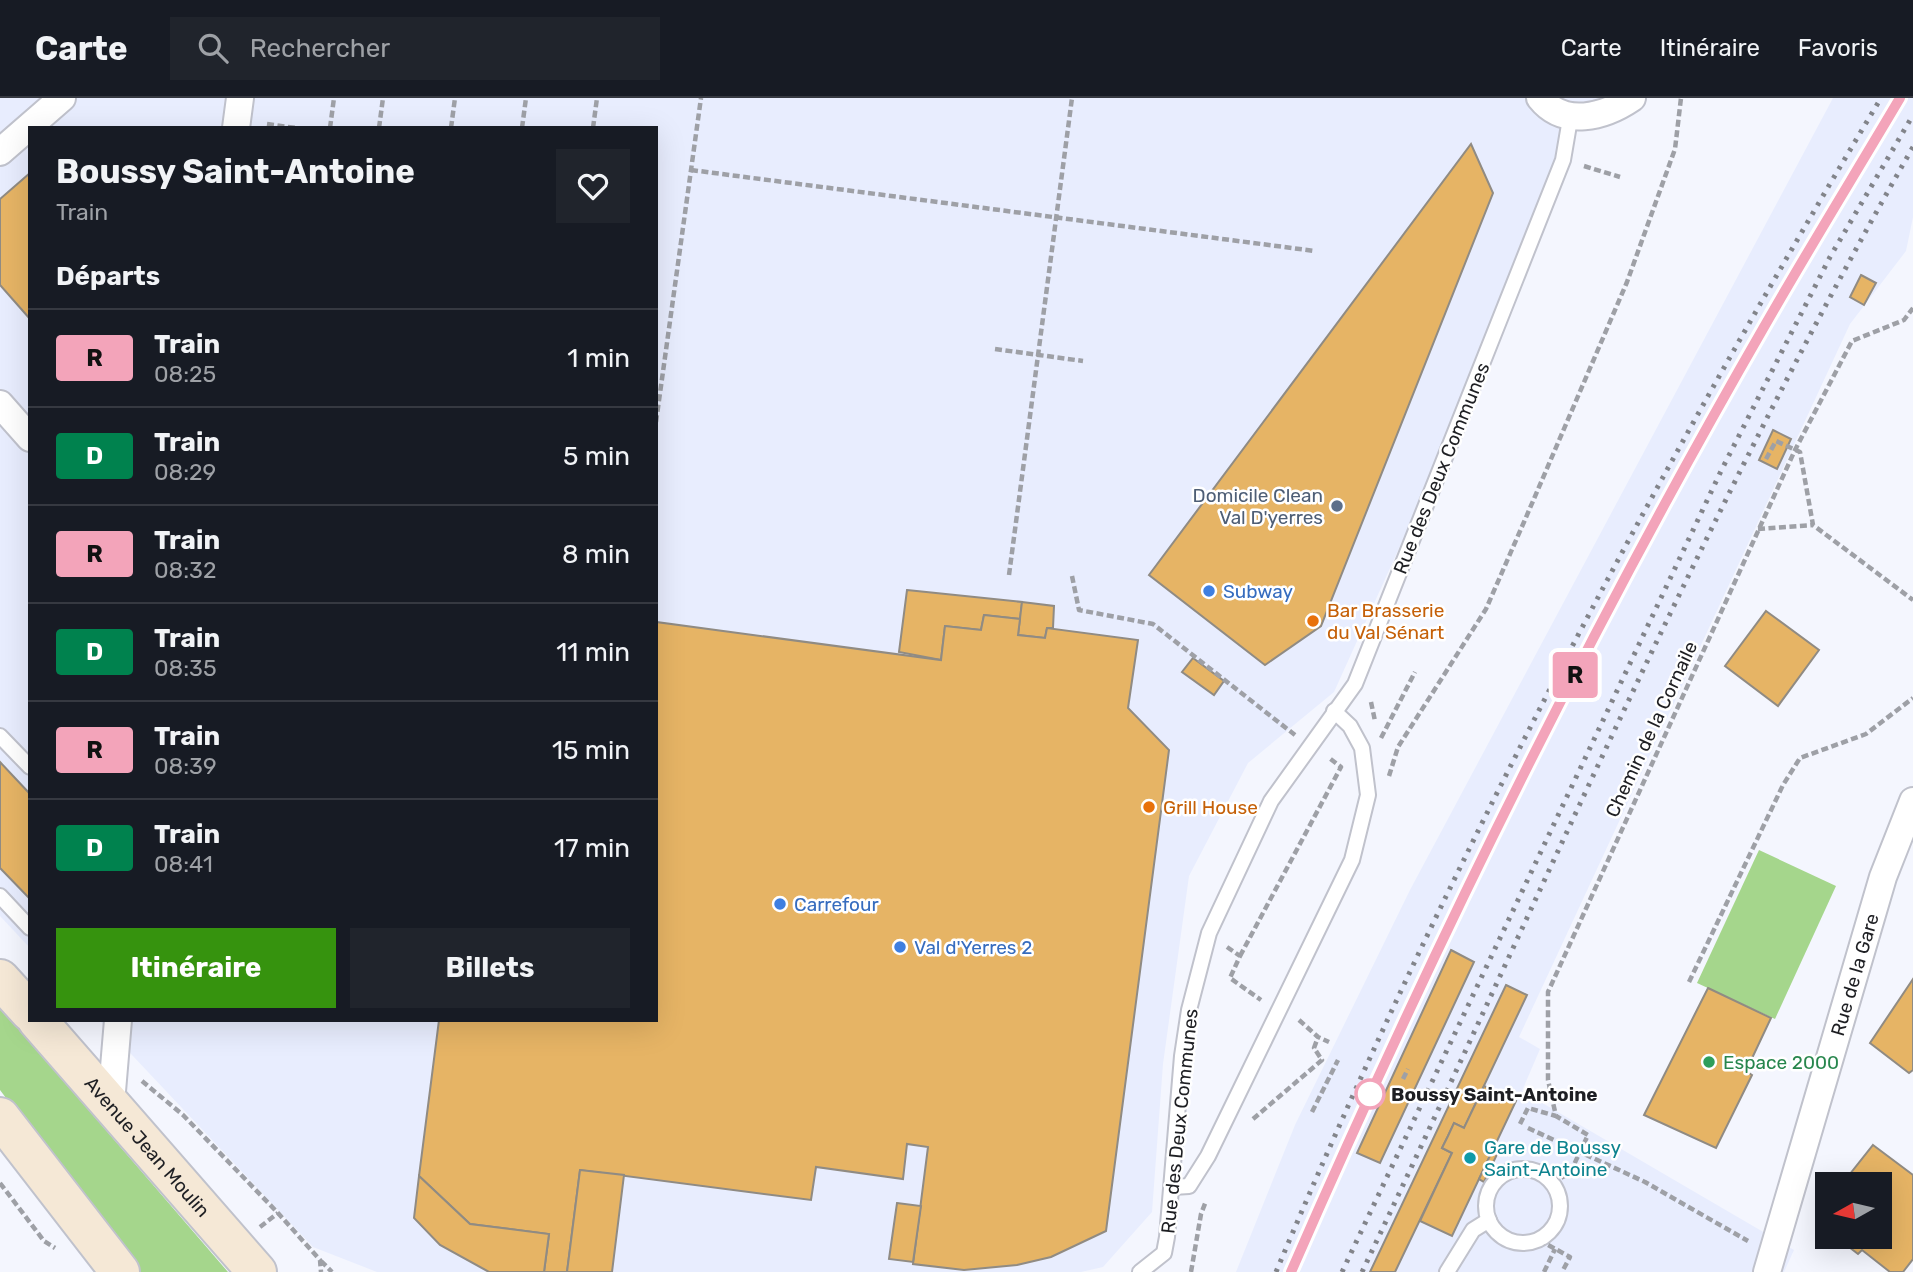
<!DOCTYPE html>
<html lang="fr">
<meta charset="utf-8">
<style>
:root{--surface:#171b24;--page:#20242c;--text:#f1f3f6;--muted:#9ea1a6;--line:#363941;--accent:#36930e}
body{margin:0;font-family:Rubik,sans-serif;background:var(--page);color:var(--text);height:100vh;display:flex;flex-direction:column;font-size:26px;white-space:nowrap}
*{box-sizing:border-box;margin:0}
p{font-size:23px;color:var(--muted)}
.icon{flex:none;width:38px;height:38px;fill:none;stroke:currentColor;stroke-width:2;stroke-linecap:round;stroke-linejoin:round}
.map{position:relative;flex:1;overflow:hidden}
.side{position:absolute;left:28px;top:28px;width:630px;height:896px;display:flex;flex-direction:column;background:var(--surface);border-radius:0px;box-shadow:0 7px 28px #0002}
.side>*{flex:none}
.badge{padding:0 14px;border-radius:5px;font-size:24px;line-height:46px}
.needle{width:46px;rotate:262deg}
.fabs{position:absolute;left:1815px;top:1074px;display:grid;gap:14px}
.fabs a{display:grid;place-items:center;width:77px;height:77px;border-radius:0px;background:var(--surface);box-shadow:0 7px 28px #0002;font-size:35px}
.map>.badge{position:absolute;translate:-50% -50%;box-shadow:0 0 0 4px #fff}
h2{padding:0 28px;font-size:26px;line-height:63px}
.round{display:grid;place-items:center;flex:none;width:74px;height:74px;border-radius:0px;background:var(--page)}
.head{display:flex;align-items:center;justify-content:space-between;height:119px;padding:0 28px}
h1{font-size:33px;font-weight:700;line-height:52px}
.cta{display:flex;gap:14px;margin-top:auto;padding:14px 28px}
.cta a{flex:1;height:80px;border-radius:0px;background:var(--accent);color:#fff;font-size:28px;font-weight:700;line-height:80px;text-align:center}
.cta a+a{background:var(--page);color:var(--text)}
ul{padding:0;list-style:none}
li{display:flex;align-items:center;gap:21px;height:98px;padding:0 28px;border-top:2px solid var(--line)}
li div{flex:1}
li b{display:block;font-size:26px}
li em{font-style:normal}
li .badge{min-width:77px;font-weight:700;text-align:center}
header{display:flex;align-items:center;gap:42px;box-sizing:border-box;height:98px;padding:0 35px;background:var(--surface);border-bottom:2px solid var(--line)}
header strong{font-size:33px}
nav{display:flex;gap:38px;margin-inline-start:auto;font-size:24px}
.search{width:490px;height:63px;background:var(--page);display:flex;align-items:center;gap:18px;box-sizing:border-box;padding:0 24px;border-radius:0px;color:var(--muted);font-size:26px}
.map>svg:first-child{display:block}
.built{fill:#e8edfe}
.green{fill:#a5d68c}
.building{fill:#e6b465;stroke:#908b83;stroke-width:2}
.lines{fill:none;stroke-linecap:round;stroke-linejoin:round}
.service-casing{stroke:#c0c2cc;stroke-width:18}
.minor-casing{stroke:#c0c2cc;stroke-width:30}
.secondary-casing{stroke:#c0c2cc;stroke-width:42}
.path{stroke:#9ea0a6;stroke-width:4.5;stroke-dasharray:7 3.5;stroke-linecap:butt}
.service{stroke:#fff;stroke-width:14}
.minor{stroke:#fff;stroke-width:26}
.secondary{stroke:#f5e8d6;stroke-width:38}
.rail{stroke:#82848a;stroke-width:5;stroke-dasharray:3.5 7;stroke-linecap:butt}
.line-casing{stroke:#fff;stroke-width:16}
.line{stroke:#f3a4ba;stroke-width:10}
.service-dot{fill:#5c6f8a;stroke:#fff;stroke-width:2.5}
.shop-dot{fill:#3f7fe0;stroke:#fff;stroke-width:2.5}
.food-dot{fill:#e8710a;stroke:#fff;stroke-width:2.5}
.leisure-dot{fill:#2e9e5b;stroke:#fff;stroke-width:2.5}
.stop-dot{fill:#fff;stroke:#f3a4ba;stroke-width:3.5}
.culture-dot{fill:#0f9aa8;stroke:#fff;stroke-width:2.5}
.labels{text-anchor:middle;stroke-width:5;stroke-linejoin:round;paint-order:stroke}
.street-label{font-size:19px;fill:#1e1f23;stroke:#fff}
.service-label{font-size:19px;fill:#4e5e75;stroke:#fff;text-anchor:end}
.shop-label{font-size:19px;fill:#366cbe;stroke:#fff;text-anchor:start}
.food-label{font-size:19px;fill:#c56008;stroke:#fff;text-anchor:start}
.leisure-label{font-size:19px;fill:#27864d;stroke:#fff;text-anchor:start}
.stop-label{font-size:19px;font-weight:bold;fill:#1e1f23;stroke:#fff;text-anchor:start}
.culture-label{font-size:19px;fill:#0d838f;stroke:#fff;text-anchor:start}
</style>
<header>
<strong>Carte</strong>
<div class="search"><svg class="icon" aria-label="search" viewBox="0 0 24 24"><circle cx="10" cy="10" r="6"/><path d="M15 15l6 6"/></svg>Rechercher</div>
<nav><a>Carte</a><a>Itinéraire</a><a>Favoris</a></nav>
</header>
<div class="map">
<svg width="1913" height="1174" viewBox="0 0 1913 1174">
<rect width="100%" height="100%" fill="#f4f6fe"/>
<g class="built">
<polygon points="0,0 1632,0 1570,26 1480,271 1334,594 1248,665 1189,778 1163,966 1152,1114 1103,1169 1081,1174 377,1174 313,1149 99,922 656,922 656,30 30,30 30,850 0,818"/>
<polygon points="1833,0 1913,0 1913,119 1906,153 1850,226 1519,939 1540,951 1522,993 1794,1152 1784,1174 1236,1174 1295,1027 1410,792"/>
</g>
<g class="green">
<polygon points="1759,752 1836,788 1775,921 1697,885"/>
<polygon points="0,909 228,1174 137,1174 0,992"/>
</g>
<g class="building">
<polygon points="1471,46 1493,95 1321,528 1265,567 1149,477"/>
<polygon points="30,75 30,221 0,187 0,101"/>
<polygon points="1861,177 1876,185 1864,207 1850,199"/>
<polygon points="1773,332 1791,341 1777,371 1759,362"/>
<polygon points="907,492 1022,504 1020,521 984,517 981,532 945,528 941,562 899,554"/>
<polygon points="1022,504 1054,508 1053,530 1047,530 1045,540 1018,537"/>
<polygon points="1766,513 1819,552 1778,608 1725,568"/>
<polygon points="984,517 1020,521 1018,537 1045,540 1047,530 1138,542 1128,610 1169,652 1106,1133 1051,1159 1017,1167 964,1172 913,1166 928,1049 907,1046 903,1081 816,1069 811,1102 580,1072 567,1174 544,1174 549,1136 470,1126 419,1078 439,922 656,922 656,524 941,562 945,528 981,532"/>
<polygon points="1193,560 1224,583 1214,597 1182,574"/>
<polygon points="0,664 30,696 30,801 0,770"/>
<polygon points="1451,852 1474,864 1380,1065 1357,1055"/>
<polygon points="1913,881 1913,972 1909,975 1870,945"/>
<polygon points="1506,887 1527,897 1464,1030 1454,1025 1448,1038 1442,1050 1452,1055 1395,1174 1370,1174"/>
<polygon points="1708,890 1771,920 1746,973 1752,977 1716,1050 1644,1017"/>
<polygon points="1484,988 1516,1003 1452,1138 1420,1123 1452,1055 1442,1050 1448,1038 1454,1025 1464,1030"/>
<polygon points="1495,1047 1500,1050 1484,1084 1479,1081"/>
<polygon points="1873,1047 1913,1077 1913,1161 1903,1174 1890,1174 1862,1152 1858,1156 1836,1139 1880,1139 1880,1087 1842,1086"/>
<polygon points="580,1072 624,1077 612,1174 567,1174"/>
<polygon points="419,1078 470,1126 549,1136 544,1174 489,1174 440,1147 414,1120"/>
<polygon points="897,1105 921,1108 913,1164 889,1161"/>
</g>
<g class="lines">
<g class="service-casing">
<g id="service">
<polyline points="0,638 30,669"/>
<polyline points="0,798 30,830"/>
<circle cx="1523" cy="1108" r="37"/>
<polyline points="1173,1089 1189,1088 1208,1058 1352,762 1368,697 1362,650 1350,628 1334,613"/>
<polyline points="1140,1174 1164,1155 1167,1139 1182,958 1189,912 1209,835 1271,703 1355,586 1563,62 1570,21"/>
<polyline points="1447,1174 1473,1132 1489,1122"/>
</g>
</g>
<g class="minor-casing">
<g id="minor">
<path d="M1540,0C1564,30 1604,19 1632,0"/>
<polyline points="236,30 240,0"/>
<polyline points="0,54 62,0"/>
<polyline points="0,306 30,340"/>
<polyline points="111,1005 118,922"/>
<path id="s1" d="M1767,1174L1883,779L1913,703"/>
</g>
</g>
<g class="secondary-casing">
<g id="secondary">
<polyline points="0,881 30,914"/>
<path id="s2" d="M37,922L257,1174"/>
<polyline points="0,1019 120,1174"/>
</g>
</g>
<g class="path">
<polyline points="267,26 296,30"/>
<polyline points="330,30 334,0"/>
<polyline points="379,30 383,0"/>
<polyline points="451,30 455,0"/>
<polyline points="522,30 526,0"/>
<polyline points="593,30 597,0"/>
<polyline points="1584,68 1620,79"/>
<polyline points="691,72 1315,153"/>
<polyline points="995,251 1083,263"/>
<polyline points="656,324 701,0"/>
<polyline points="1766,361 1776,343 1800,354 1813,427 1913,502"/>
<polyline points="1758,431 1813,427"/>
<polyline points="1009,477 1072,0"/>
<polyline points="1072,478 1079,512 1153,526 1295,637"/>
<polyline points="1371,604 1375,623"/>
<polyline points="1381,640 1415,574"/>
<polyline points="1389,678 1398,649 1486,511 1524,424 1627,184 1675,51 1681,0"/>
<polyline points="1227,849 1240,858 1230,880 1261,902"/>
<polyline points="1240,858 1341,669 1328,659"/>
<polyline points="1689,884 1783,687 1800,660 1866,636 1913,600"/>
<polyline points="1299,922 1318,939 1329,944"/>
<polyline points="1403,981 1408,971"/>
<polyline points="142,983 183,1017 278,1115 320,1162 321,1174"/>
<polyline points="1312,1014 1338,962"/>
<polyline points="1253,1021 1322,962 1314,950 1318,939"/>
<polyline points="1520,1026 1528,1010 1556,1018"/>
<polyline points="1528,1030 1645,1084 1748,1143"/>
<polyline points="1487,1064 1503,1077"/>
<polyline points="0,1085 44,1143 55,1150"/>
<polyline points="1552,1085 1570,1075 1588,1037 1556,1018 1548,982 1548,894 1795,352 1852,243 1904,222 1913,210"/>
<polyline points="260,1129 278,1115"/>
<polyline points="1539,1142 1570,1159 1562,1174"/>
<polyline points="321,1163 332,1174"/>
<polyline points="1191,1174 1201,1116 1206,1103"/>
<polyline points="1544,1174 1555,1151"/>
</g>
<use href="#service" class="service"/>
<use href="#minor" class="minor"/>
<use href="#secondary" class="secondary"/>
<g class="rail">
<path d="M1276,1174C1447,767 1654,379 1881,0"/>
<path d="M1291,1174C1469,768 1672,380 1900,0"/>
<polyline points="1342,1174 1721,373 1830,159 1913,17"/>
<path d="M1362,1174C1541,797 1706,411 1913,49"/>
</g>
</g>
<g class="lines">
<g class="line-casing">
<path id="line" d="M1291,1174C1432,851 1588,534 1764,229C1808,152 1855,76 1900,0"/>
</g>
<use href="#line" class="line"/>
</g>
<circle class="service-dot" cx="1337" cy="408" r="7"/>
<g class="shop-dot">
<circle cx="1209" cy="493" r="7"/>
<circle cx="780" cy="806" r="7"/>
<circle cx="900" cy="849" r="7"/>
</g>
<g class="food-dot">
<circle cx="1313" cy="523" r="7"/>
<circle cx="1149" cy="709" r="7"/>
</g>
<circle class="leisure-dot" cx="1709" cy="964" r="7"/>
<circle class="stop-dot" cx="1370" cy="996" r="14"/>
<circle class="culture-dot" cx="1470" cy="1060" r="7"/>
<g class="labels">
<g class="street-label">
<text transform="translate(1441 370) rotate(-68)" y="7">Rue des Deux Communes</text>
<text transform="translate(1651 631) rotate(-65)" y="7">Chemin de la Cornaile</text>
<text dy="7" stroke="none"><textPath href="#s1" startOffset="310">Rue de la Gare</textPath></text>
<text transform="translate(1179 1023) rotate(-84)" y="7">Rue des Deux Communes</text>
<text dy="7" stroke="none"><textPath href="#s2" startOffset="168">Avenue Jean Moulin</textPath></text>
</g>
<g class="service-label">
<text x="1323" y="404">Domicile Clean<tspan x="1323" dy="22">Val D'yerres</tspan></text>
</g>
<g class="shop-label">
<text x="1223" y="500">Subway</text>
<text x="794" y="813">Carrefour</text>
<text x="914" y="856">Val d'Yerres 2</text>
</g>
<g class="food-label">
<text x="1327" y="519">Bar Brasserie<tspan x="1327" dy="22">du Val Sénart</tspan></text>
<text x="1163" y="716">Grill House</text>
</g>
<g class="leisure-label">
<text x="1723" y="971">Espace 2000</text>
</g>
<g class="stop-label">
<text x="1391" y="1003">Boussy Saint-Antoine</text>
</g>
<g class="culture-label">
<text x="1484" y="1056">Gare de Boussy<tspan x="1484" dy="22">Saint-Antoine</tspan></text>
</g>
</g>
</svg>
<div class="fabs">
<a><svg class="needle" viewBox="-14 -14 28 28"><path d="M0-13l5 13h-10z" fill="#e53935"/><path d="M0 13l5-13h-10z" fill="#9ea1a6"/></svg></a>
</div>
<b class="badge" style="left:1575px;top:577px;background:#f3a4ba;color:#111">R</b>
<section class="side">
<div class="head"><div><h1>Boussy Saint-Antoine</h1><p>Train</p></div><a class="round"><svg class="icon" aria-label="heart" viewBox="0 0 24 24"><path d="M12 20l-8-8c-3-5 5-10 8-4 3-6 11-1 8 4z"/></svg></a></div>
<h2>Départs</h2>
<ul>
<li><span class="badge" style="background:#f3a4ba;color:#111">R</span><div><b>Train</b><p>08:25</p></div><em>1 min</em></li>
<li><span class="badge" style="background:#00824e;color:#fff">D</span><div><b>Train</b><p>08:29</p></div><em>5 min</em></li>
<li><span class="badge" style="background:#f3a4ba;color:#111">R</span><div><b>Train</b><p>08:32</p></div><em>8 min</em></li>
<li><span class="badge" style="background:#00824e;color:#fff">D</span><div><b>Train</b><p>08:35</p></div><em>11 min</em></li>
<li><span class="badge" style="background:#f3a4ba;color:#111">R</span><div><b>Train</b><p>08:39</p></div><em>15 min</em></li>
<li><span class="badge" style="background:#00824e;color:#fff">D</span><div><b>Train</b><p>08:41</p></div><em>17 min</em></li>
</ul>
<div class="cta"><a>Itinéraire</a><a>Billets</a></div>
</section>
</div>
